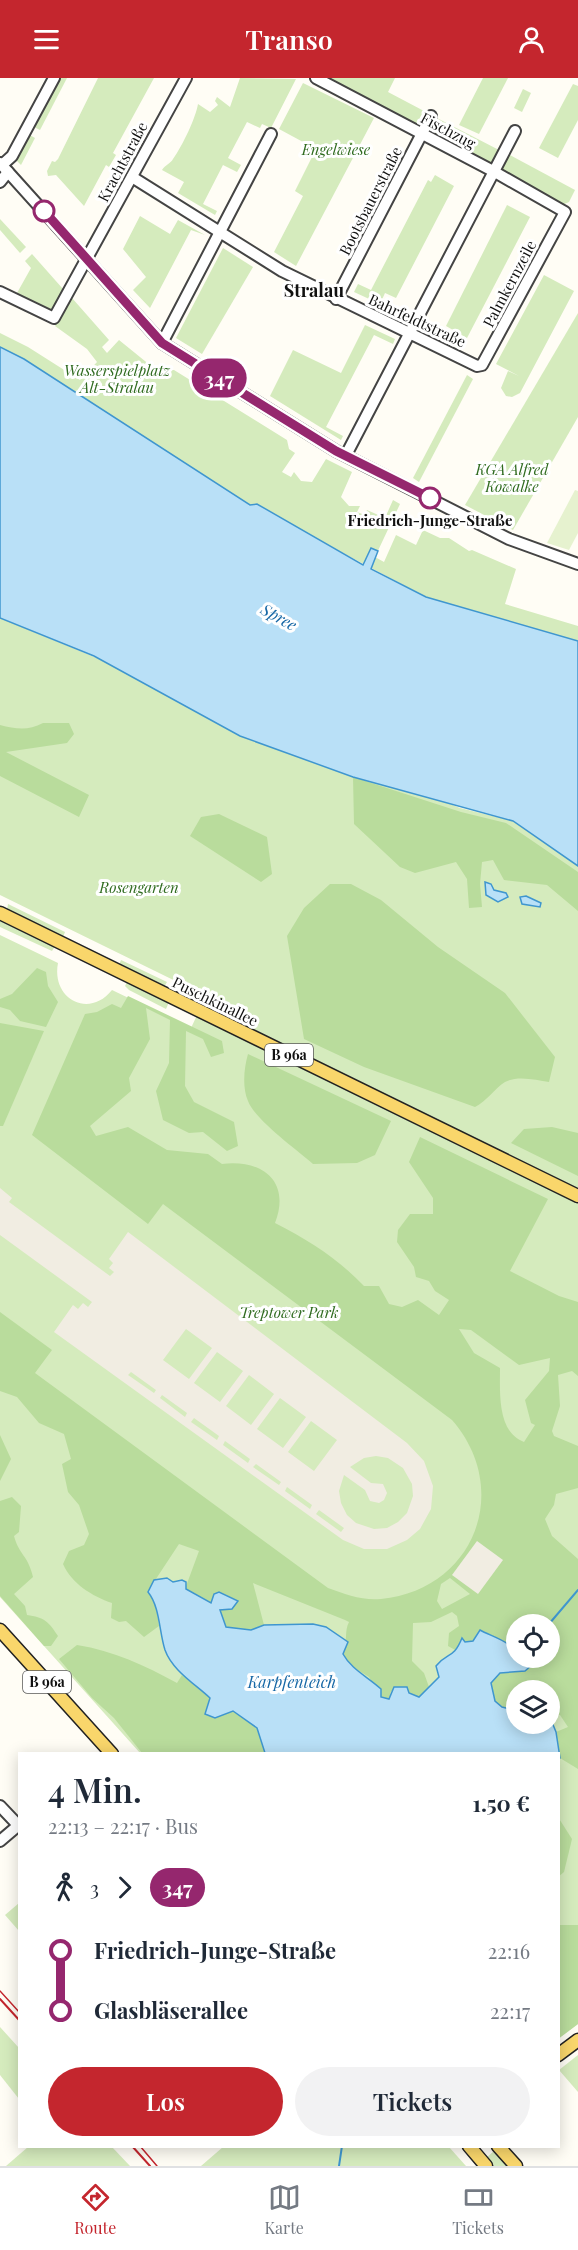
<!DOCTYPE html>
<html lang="de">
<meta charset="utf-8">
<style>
:root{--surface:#fff;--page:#f2f2f3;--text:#1f2937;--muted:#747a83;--line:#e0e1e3;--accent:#c4262e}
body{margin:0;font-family:"Playfair Display",serif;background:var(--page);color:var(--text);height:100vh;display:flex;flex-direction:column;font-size:22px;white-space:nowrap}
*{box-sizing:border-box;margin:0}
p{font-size:20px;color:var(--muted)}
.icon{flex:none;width:33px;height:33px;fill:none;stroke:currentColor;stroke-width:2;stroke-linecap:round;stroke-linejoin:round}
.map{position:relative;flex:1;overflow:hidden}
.sheet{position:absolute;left:18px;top:1674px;width:542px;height:396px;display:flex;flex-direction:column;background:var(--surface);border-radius:0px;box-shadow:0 3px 15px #0003}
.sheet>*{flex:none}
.badge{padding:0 12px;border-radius:20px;font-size:21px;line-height:39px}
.tools{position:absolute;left:506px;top:1536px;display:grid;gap:12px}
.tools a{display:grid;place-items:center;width:54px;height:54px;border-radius:50%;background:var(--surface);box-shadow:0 3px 15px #0003;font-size:30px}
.map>.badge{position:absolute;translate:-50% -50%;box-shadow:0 0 0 3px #fff}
.legs{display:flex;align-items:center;gap:9px;height:66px;padding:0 30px;font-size:20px}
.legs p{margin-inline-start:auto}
.head{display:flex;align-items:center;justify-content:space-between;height:102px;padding:0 30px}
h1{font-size:33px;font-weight:600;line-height:45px}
.button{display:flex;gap:12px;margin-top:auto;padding:12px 30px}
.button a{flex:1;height:69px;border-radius:36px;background:var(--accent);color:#fff;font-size:24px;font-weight:600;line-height:69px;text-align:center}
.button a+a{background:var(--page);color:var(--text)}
ul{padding:0 30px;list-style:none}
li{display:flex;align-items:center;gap:21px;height:60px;font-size:22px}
li i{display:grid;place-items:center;width:9px;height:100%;margin:0 8px;background:currentColor}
li i::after{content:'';width:15px;height:15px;margin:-8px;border:4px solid;border-radius:50%;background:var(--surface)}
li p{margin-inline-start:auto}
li:first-child i{background:linear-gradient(#0000 50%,currentColor 0)}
li:last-child i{background:linear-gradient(currentColor 50%,#0000 0)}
header{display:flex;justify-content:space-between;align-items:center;height:78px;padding:0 30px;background:var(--accent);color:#fff;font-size:27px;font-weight:600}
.tabs{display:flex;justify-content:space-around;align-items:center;height:84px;border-top:2px solid var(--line);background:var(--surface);font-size:16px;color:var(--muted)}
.tabs a{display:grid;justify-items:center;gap:3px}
.tabs .on{color:var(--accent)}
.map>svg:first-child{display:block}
.green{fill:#d5ebbd;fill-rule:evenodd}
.forest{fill:#b9dc9c;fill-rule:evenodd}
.pitch{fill:#e6f2cf}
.plaza{fill:#f1ede2;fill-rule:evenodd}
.water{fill:#b9e0f7;stroke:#3f96cf;stroke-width:1.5}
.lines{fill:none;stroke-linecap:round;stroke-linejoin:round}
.stream{stroke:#3f96cf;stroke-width:2}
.minor-casing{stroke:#444;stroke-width:14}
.major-casing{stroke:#222;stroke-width:15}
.minor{stroke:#fff;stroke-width:10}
.major{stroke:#f9d66b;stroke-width:12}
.tram{stroke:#c4262e;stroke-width:1.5}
.rail{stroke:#c4262e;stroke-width:2}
.line-1-casing{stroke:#fff;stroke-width:14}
.line-1{stroke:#95276e;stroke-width:9}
.stop-1-dot{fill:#fff;stroke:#95276e;stroke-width:3}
.labels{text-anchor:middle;stroke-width:6;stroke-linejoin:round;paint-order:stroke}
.shield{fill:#fff;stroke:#585858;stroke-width:1.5}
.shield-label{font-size:14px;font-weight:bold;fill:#111}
.street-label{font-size:15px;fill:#111;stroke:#fff}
.park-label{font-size:15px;font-style:italic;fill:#2f6b1f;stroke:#fff}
.stop-label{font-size:15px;font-weight:bold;fill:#111;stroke:#fff}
.water-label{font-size:16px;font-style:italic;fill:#1768a6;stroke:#fff}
.quarter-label{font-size:18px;font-weight:bold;fill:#111;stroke:#fff}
</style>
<header><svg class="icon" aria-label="menu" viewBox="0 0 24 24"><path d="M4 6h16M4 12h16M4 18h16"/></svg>Transo<svg class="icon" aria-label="person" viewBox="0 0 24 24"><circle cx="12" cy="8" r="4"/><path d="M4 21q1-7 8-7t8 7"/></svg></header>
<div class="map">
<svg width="578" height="2088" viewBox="0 0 578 2088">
<rect width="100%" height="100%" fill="#fffdf5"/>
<g class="green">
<polygon points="57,0 67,0 40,52 32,48"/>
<polygon points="98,0 154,0 113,75 116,77 109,89 106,87 84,128 56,97 48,98 47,93 52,83 55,84 58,81"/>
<path d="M240,0L296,1L271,50L262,46L260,50L247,44L228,80L241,87L237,94L223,87L203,126L217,133L215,137L178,115L184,104L162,92C165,87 171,85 173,81C183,67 196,39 198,26L210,34L218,27L215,23L217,19L230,29Z"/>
<polygon points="326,0 395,0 388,14 424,33 423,35 428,38 422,48 419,48"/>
<polygon points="483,0 508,0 479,56 459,47"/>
<polygon points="303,5 374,40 296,188 274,174 303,118 295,113 316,71 279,51"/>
<polygon points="573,6 578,8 578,42 558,80 539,70"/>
<polygon points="523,11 531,15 522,34 514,30"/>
<polygon points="435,39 499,72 500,75 492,85 488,86 430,56"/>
<polygon points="28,56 35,60 21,87 15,81"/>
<polygon points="508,76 575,112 569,124 562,127 502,94 500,90"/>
<polygon points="435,97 454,108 396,220 385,215 380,226 354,214 358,206 371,212 428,102 431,104"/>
<polygon points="507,127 530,139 467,260 446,248"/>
<polygon points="140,138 170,156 178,142 205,157 191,152 150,230 133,212 146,199 123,171"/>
<polygon points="0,141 26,169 20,175 0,152"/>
<polygon points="223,170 253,189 202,276 176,260"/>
<polygon points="32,176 63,211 52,232 17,215 31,190 25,183"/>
<polygon points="544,197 574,213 520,315 512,319 506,318 501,310 508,293 519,298 496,286"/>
<polygon points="72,220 109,262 102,269 107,275 119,262 156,292 174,292 287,362 289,371 295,375 282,394 291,399 294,394 301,403 312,404 326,381 352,394 341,419 349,428 360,428 357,434 365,437 367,432 385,440 393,422 400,426 375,479 384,484 396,457 416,467 423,452 440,460 449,460 469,473 472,472 516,491 505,526 578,548 578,563 478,536 426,519 290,447 257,426 250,427 24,281 0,269 0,255 28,269 80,302 97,284 87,271 55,248"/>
<polygon points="578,235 578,339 513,452 465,427"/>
<polygon points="365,247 395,261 393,266 374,257 326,349 343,358 341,362 270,318 293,272 341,295"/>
<polygon points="467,297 473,301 419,404 413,400"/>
<path d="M0,540L460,730L513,743L578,788V1946L558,1961V1676L140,1675L0,1519V857L58,885C51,921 89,941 112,912L191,950L206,918L0,817ZM516,1546H549V1580H516ZM516,1612H549V1646H516Z"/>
<polygon points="8,826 65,854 63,859 7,832"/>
<polygon points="0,841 55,868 52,873 0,849"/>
<polygon points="121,882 167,904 164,909 119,887"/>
<polygon points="127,904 169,924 166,931 129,912 125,908"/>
<polygon points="19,1825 19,1853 5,1837"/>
<polygon points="0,1949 19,1970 19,2021 0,1997"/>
<polygon points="578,1977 578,2014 559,1992"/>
<polygon points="28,2069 112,2069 130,2088 6,2088"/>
<polygon points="223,2069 449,2069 466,2088 201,2088"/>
<polygon points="494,2073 509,2088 493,2088 486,2080"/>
</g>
<g class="forest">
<path d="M43,645H69L74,656L67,665L6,674L89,717L79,739L0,698V647C16,651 28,653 43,645Z"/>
<polygon points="353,699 461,734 506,745 578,794 578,833 547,807 504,802 493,782 482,784 480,806 482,829 469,830 467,801 456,784 415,795 400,789 354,746"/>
<polygon points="219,736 267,759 272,796 261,804 190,758 201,739"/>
<path d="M330,806H351L381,822L438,869L505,915L555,979L549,1004C536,1002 518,997 505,1004C494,1011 487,1023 475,1029L364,989L304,961L287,858L304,830Z"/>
<polygon points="37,890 46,894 48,908 58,924 46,949 20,943 10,932 0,929 0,921 12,916"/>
<path d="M128,918L222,963L224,975L211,979L203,961L186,953L185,1008L194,1024L234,1044L238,1068L227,1073L203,1054L189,1055L163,1042L156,1013L169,985L170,942L146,930L150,961L129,1000L131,1013L90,1048L96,1058L128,1049L167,1072L208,1076L222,1086C263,1081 291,1104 275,1145C310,1163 337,1180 364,1208H379L389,1226L402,1229L418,1222L439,1237L449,1222L435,1213L429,1203L416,1199L414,1189L397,1164L398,1152L410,1136H433V1120L409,1084L420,1059L548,1121L510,1193L559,1218L578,1224V1298L572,1293L558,1297L560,1328L552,1353L554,1358L578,1368V1410L556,1416L554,1427L545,1441L552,1458L578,1481V1691L560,1680L556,1654L568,1649L560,1637L549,1638V1612H516V1628L510,1631L502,1630L495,1623L491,1605L500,1595L525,1593L532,1585L521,1580H549V1546H516V1574C503,1558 485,1561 465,1564L462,1561L457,1573L448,1568L449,1555L459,1548L457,1538L452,1534L431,1544L413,1545L412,1583L424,1595L429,1609L419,1619L391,1613L389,1621L381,1619L369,1599L348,1586L343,1576C348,1563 344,1553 349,1544L345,1542L253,1505L264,1547L251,1553L226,1549L219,1531L225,1529L211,1525L185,1511L199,1473L179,1466L148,1513L155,1523L159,1548L144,1559L126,1543L119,1544L111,1540L112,1525C92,1518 72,1506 63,1486L69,1473L84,1467L89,1456L79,1427L68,1414L62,1386L71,1381L64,1356L39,1345L17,1319L0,1313V1234L52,1272L35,1295L328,1510C345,1516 363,1523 381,1521C474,1512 513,1412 452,1342L163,1126L148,1146L32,1057L85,936L97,934L112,926L121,930ZM459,1251L471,1252L519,1287L550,1280L549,1293L525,1322L531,1345L535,1347L524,1364C497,1354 500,1315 500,1290L474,1275ZM450,1500L470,1516L442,1531L437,1523L441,1506Z"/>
<polygon points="0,945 44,953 3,1048 0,1048"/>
<path d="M248,976L391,1043L375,1077L357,1085L313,1086C297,1072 255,1042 248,1023C242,1009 244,990 248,976Z"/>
<polygon points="552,1049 578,1055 578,1098 511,1065 524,1051"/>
<polygon points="0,1357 11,1381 0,1403"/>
<path d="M12,1419L21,1428L19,1454L14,1458C19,1477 28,1477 33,1499L14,1516L25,1528L27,1537C44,1539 49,1544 58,1558L51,1568H44L0,1518V1423Z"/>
<path d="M77,1567C114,1573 144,1587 177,1605L182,1597L210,1620L205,1636L215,1640L233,1633L257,1650L265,1675H142L114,1640L92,1620L59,1581Z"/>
<polygon points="558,1739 572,1761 564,1794 558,1799"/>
<polygon points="558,1847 578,1847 578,1946 558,1961"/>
</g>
<polygon class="pitch" points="575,412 578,413 578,455 569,472 547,465"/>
<g class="plaza">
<path d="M0,1110L12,1120L9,1124L110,1198L114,1194L109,1190L113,1185L109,1181L128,1154L407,1365L424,1383L433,1408L431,1431L420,1451L407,1462L387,1471H364L343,1462L54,1254L73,1227L78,1231L83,1225L88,1229L92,1224L0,1157ZM186,1251L212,1270L189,1301L163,1282ZM217,1274L243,1293L220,1324L194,1305ZM131,1294L156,1312L154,1315L128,1297ZM249,1297L274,1316L251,1347L226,1328ZM162,1317L187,1335L185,1339L160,1320ZM280,1320L306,1339L283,1370L257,1351ZM194,1340L219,1358L217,1362L191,1344ZM311,1343L337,1362L314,1393L288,1374ZM225,1363L250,1381L248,1385L223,1367ZM376,1378L388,1380L403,1390L412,1406L413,1418L407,1435L398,1444L387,1450L374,1451L356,1445L347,1437L341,1425L339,1413L344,1397L365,1412L370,1423L379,1425L384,1422L387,1415L383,1406L371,1405L350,1389L364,1380ZM256,1386L281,1404L279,1407L253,1389ZM287,1409L312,1427L310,1431L285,1413ZM319,1432L344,1450L341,1454L316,1436Z"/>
<polygon points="477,1463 503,1482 478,1516 452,1497"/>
</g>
<g class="water">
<polygon points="0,269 24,281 250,427 257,426 363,487 371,470 378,473 371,491 426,519 578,563 578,788 513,743 353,699 240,658 94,578 0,540"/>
<polygon points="485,804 491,806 494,812 506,815 508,819 498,824 486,817"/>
<polygon points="526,818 541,825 540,829 522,826 520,819"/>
<path d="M167,1500L173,1504L182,1502L186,1504V1511L211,1525L214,1516L219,1514L238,1523L232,1531L220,1532L226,1549L251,1552L264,1547L313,1546L326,1549L348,1564L343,1576C351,1591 368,1599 381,1611V1619L389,1621L394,1609H407L409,1615L419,1619L439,1599L436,1588C448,1573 453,1582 462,1560L465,1564L473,1563L480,1552C492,1559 516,1564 516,1580L533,1586L525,1593L500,1595L491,1605L495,1623L502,1629L510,1631L516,1628V1646H549V1637L556,1654L560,1680L558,1682V1676L265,1675L257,1650L233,1633L215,1640L205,1636L210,1620C195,1606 172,1592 165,1572C159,1553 160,1529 148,1514L154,1502Z"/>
</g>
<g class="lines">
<g class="stream">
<polyline points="549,1546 578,1512"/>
<polyline points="339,2088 342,2068"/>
</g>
<g class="minor-casing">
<g id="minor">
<polyline points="0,85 162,265 336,373 509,461 578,486"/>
<polyline points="2,87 12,78 54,0"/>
<polyline points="132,99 282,193 477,288 482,287 565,134 493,93 316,0"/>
<polyline points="0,104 8,94"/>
<polyline points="0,214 54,240 186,0"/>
<polyline points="336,221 431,38"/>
<polyline points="162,265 271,56"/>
<polyline points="346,377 515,53"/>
<polyline points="0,1728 18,1747"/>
<polyline points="0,1763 20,1746"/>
</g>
</g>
<g class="major-casing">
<g id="major">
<polyline points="0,835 578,1118"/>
<polyline points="0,1552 112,1676"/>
<polyline points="558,1977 578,1962"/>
<polyline points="469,2068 486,2088"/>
<polyline points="498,2068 516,2088"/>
</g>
</g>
<use href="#minor" class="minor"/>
<use href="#major" class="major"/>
<g class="tram">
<polyline points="0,1913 20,1935"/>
<polyline points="140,2068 157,2088"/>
</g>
<g class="rail">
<polyline points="0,1921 20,1943"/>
<polyline points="132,2068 150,2088"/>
</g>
</g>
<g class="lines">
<g class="line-1-casing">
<polyline id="line-1" points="44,133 162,265 336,373 430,420"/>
</g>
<use href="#line-1" class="line-1"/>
</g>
<g class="stop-1-dot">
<circle cx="44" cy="133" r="10"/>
<circle cx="430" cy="420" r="10"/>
</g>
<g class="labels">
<g class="shield">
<rect x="265" y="966" width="48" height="22" rx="4.5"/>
<rect x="23" y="1593" width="48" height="22" rx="4.5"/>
</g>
<g class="shield-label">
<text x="289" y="982">B 96a</text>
<text x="47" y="1609">B 96a</text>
</g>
<g class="street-label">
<text transform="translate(448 53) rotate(28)" y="5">Fischzug</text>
<text transform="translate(123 84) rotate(-62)" y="5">Krachtstraße</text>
<text transform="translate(371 123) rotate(-63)" y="5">Bootsbauerstraße</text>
<text transform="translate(510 206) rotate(-62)" y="5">Palmkernzeile</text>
<text transform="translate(417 243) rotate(25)" y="5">Bahrfeldtstraße</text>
<text transform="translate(215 924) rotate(26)" y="5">Puschkinallee</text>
</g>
<g class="park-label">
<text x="336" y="77">Engelwiese</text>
<text x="117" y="298">Wasserspielplatz<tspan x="117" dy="17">Alt-Stralau</tspan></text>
<text x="512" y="397">KGA Alfred<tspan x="512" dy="17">Kowalke</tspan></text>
<text x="139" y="815">Rosengarten</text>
<text x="289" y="1240">Treptower Park</text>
</g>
<g class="stop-label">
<text x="430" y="448">Friedrich-Junge-Straße</text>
</g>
<g class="water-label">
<text transform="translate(279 539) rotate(29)" y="6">Spree</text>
<text x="292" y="1610">Karpfenteich</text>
</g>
<g class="quarter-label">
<text x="314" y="219">Stralau</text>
</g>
</g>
</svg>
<div class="tools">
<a><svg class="icon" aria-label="locate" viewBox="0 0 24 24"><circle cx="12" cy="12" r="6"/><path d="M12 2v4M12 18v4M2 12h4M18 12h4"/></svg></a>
<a><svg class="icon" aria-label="layers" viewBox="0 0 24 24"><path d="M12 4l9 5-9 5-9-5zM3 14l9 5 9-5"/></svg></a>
</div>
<b class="badge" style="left:219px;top:300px;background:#95276e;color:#fff">347</b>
<section class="sheet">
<div class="head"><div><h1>4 Min.</h1><p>22:13 – 22:17 · Bus</p></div><b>1.50 €</b></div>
<div class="legs"><svg class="icon" aria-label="walk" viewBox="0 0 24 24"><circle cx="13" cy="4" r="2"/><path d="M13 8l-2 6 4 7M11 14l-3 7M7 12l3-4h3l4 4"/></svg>3<svg class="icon" aria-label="forward" viewBox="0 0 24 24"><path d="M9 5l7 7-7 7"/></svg><b class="badge" style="background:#95276e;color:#fff">347</b></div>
<ul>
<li><i style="color:#95276e"></i><b>Friedrich-Junge-Straße</b><p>22:16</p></li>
<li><i style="color:#95276e"></i><b>Glasbläserallee</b><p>22:17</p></li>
</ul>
<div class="button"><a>Los</a><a>Tickets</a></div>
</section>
</div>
<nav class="tabs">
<a class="on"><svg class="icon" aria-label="directions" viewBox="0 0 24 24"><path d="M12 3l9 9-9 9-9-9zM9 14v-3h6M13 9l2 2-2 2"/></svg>Route</a>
<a><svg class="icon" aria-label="map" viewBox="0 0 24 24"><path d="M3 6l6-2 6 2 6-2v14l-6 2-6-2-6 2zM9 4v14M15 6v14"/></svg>Karte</a>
<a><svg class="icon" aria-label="tickets" viewBox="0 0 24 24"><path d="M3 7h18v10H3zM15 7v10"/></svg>Tickets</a>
</nav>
